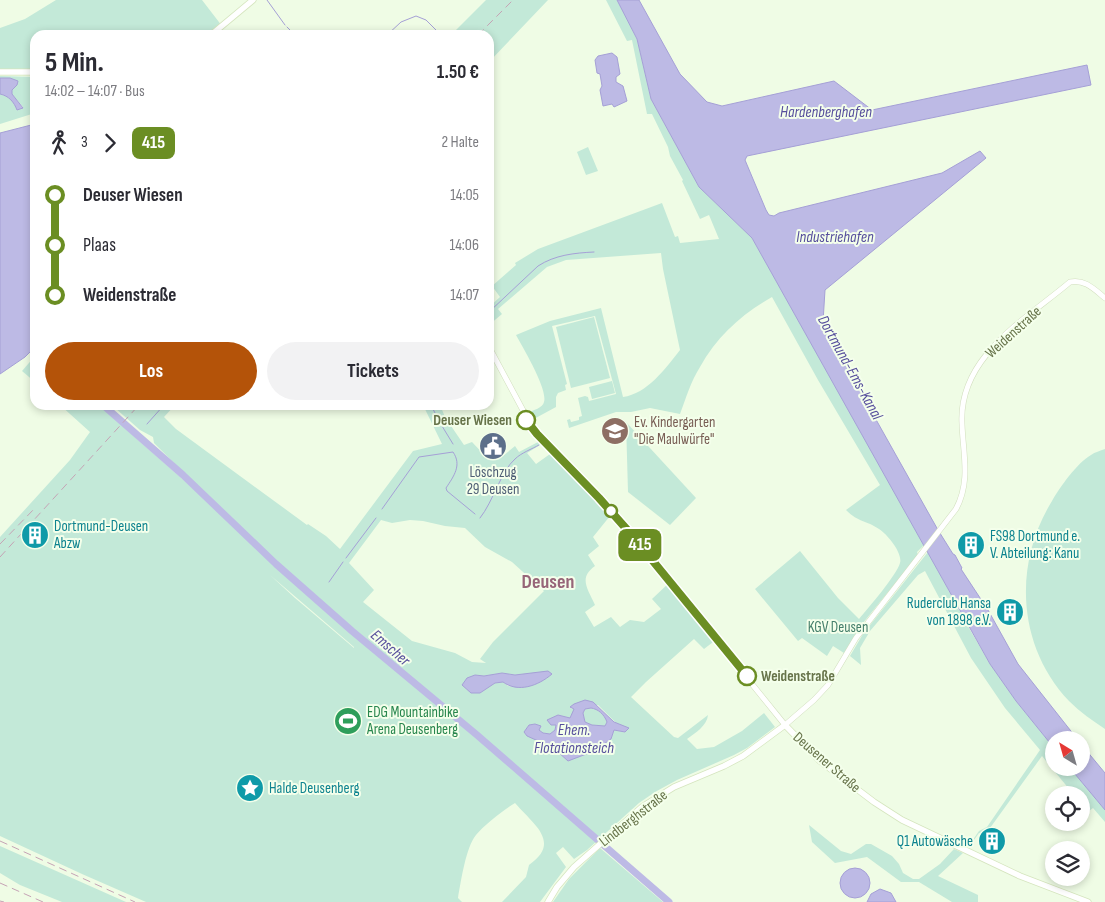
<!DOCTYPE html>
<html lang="de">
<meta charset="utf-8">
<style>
:root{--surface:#fff;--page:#f2f2f3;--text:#2b2b33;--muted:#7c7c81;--accent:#b45309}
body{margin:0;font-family:"Sofia Sans Condensed",sans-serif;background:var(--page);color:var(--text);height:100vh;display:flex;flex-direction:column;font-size:19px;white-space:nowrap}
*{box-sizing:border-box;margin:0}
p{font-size:16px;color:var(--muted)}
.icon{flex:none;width:28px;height:28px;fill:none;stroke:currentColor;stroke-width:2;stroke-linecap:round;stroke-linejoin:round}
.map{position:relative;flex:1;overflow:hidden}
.side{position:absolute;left:30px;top:30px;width:464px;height:380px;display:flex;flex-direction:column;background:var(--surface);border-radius:15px;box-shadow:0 2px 8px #0003}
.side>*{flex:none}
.badge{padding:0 10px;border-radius:8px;font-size:18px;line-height:32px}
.needle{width:32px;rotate:323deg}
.tools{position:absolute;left:1045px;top:731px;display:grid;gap:10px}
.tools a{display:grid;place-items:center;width:45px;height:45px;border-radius:50%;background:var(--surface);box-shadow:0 2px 8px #0003;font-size:25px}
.map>.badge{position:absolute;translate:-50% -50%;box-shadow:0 0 0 2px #fff}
.legs{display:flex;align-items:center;gap:8px;height:55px;padding:0 15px;font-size:16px}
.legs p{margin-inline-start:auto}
.summary{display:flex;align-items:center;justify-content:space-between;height:85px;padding:0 15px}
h1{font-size:28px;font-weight:700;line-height:38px}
.primary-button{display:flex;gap:10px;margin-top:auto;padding:10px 15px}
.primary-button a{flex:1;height:58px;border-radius:30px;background:var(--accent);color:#fff;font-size:20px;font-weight:700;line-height:58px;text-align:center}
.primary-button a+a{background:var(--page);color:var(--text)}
ul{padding:0 15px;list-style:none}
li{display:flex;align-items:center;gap:18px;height:50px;font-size:19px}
li i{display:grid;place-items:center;width:8px;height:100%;margin:0 6px;background:currentColor}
li i::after{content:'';width:12px;height:12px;margin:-6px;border:4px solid;border-radius:50%;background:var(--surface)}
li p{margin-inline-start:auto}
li:first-child i{background:linear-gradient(#0000 50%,currentColor 0)}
li:last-child i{background:linear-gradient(currentColor 50%,#0000 0)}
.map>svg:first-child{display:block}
.green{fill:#c3e9d8;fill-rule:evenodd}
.water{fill:#bdbae5;stroke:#a5a0d6;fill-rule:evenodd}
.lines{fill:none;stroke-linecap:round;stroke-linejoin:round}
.stream{stroke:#a5a0d6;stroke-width:1}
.river{stroke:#bdbae5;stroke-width:7}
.tertiary-casing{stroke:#d1debd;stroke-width:6}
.secondary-casing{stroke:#d5e5be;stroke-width:7}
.tertiary{stroke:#fff;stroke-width:5}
.secondary{stroke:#fff;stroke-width:5.5}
.rail{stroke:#c5a3b5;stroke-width:1;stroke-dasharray:8 5;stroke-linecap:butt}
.line-1-casing{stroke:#fff;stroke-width:11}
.line-1{stroke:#6b8e23;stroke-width:8}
.stop-1-dot{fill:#fff;stroke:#6b8e23;stroke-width:2.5}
.labels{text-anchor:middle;stroke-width:4;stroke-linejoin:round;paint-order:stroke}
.street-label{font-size:15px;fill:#67744a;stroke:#f4ffeb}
.stop-label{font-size:15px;font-weight:bold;fill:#67744a;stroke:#f4ffeb;text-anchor:end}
.education-label{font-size:15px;fill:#785e54;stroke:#f4ffeb;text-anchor:start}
.service-label{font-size:15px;fill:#4e5e75;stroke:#f4ffeb}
.culture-label{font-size:15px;fill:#0d838f;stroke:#f4ffeb;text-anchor:start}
.park-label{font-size:15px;fill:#457f6b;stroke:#f4ffeb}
.leisure-label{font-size:15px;fill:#27864d;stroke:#f4ffeb;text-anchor:start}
.water-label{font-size:16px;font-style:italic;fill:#564e9c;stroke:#f4ffeb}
.district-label{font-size:20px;font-weight:bold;fill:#976679;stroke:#f4ffeb}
</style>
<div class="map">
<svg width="1105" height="902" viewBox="0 0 1105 902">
<rect width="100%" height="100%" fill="#effce5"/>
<g class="green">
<polygon points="56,0 202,0 222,26 211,35 35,35 35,72 0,72 0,28 25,19"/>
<polygon points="486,0 548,0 489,62 489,35 451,35"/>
<path d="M606,0H617L637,39L651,99L699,187L752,238L924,545L917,552L918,555L863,623L844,653L833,646L827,656L802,638L798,641L755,589L800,551L838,598L859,619C869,607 896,576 900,563C903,553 887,534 879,529C866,520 859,523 846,510L880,485L818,380L772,297C742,314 717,336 700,367C691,381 686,398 680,414L650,408L631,412H616L569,428L567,420L570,419L571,422L579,420V417L582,416L578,398L585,396L588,397L589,401L616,394L595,316L552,326L567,384L565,385L566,390L558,393L556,397V407L532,420L528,413C533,410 543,408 544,402C548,389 523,348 516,335L550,321L601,308L623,397C647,394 666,368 680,350L663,269L661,253L566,260L547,267L498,309L502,314L489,325V307L500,297L492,286L516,265L515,263L538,249L662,203L675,237L678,236L680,243L719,239L709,215L700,219L682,181L683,180L670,156L668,147L652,114H647L632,40L627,41Z"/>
<path d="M0,76L35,77V113L0,124V94C9,96 14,102 17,110L23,107L12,94V90L17,85L10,78H0Z"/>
<polygon points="588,147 598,171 586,175 577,152"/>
<polygon points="594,317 610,378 571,388 556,327"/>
<polygon points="35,356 35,382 22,371"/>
<polygon points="612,381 615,393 592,399 589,387"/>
<path d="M60,405H101L139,441L242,531L154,443L153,437L140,430L115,408V405H175L164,417L176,429L307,525L308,524L326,536L340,549L413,451L442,444L423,405H440L445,417L464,445L472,442L489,460L498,451L503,456L515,446L519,452L538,442L540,445L527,453L536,464L550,454L610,516L593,537L599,546L588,555L595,566C578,578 588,589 595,605L585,612L594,627L611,617L620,627L630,620L644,622L661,609L652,599L670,582L717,639L704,649L694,639L646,682L631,697L674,737L678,738L708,715C707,726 695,733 687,739L697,749L714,747L742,731L764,713L775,727L747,748L734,755L677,780L655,792L639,803L587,850L574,859L563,847L556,853L566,867L540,902H502L526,877L529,865C562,842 533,824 515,803C505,809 483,826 476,835C466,847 461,881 458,898L462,902H146L82,874L0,836V537L70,460L90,432ZM381,520L392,523L410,520L423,521L445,526L465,528L485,547L512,562L544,591L493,642L480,659L486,663L472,662L455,653L412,641L363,602L374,590L349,563ZM270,575L354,647V648L295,598ZM502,673L515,675L532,674L517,687L508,686L503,682L495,683L480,693H471L462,685L475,675L484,676ZM598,705L625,732L614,730L611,739L598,747L595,745L568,761L558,752L548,749L539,740L527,736L524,732L529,725L535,724L540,727L539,730L543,733L550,734L555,730L558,715L570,718L573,713L574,709L570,708Z"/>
<polygon points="626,422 696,498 670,525 628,492"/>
<path d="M1105,449V729C1093,721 1080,712 1069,701C1017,646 1013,564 1052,501C1060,487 1077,463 1091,455C1095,452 1100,451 1105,449Z"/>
<polygon points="928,552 969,628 990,664 1016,701 1054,748 1054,768 1070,768 1105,810 1105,822 1093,808 1089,811 1081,803 1081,795 1074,795 1042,756 985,835 979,833 969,847 968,847 979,831 987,827 1040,750 1005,708 971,658 925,571 918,575 870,631 860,648 861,665 850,656 863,634"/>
<path d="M591,708C598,709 604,714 607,722L605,726L592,725L585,722L583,713L585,709Z"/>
<polygon points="809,825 841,851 851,854 866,844 871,844 892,856 899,864 903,873 913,879 919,879 940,864 954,849 963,853 938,876 978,895 978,902 952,902 919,882 901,882 867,857 835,863 812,842"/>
<polygon points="0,846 126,902 62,902 20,885 0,873"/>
<polygon points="600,848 663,902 553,902 569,879"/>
</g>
<g class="water">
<polygon points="617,0 639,0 680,74 707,102 722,106 834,81 872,110 1087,65 1091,85 747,156 745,160 766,210 769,215 774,216 779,213 942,173 980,151 986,158 825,290 823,322 828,334 938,530 953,554 955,555 962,568 961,569 988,610 1018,664 1078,740 1054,740 1054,748 1016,701 990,664 752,238 699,187 651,99 637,39"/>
<polygon points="612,53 617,57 620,74 616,77 616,82 623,86 627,101 614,107 612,104 603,106 600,90 602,86 600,74 597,73 595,60 598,56"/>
<path d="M0,78H10L18,81L17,85L12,90V94L23,108L17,110C14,102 9,96 0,94Z"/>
<polygon points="35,124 35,347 25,357 0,374 0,133"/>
<path d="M548,671L552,674C538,686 518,693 503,682L495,683L480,693H471L462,685L467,678L475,675L484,676L502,673L515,675Z"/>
<path d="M585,700L593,702L614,722L629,728L625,732L614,730L611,739L598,748L595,746L589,753L568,761L558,752L554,754L545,744L527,736L524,732L529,725L535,724L541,726L539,730L543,733L550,734L555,730L556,725H551L547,720L558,715L570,718L574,709L570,707L574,704ZM591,708C598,709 604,714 607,722L605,726L592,725L585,722L583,713L585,709Z"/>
<polygon points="1081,744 1105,773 1105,810 1070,768 1081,768"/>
<circle cx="855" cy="883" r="15"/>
<polygon points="880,889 891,893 896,902 867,902 871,894"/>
</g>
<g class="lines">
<g class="stream">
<polyline points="267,0 285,25"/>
<polyline points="287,27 295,35"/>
<polyline points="387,35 401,22 416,16 426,20 441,35"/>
<path d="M489,312L538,266C555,255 574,253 594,252"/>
<polyline points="431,405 438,419"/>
<polyline points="147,424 164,405"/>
<polyline points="442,426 453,444"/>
<path d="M382,509L419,457L453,452C462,465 454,476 446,488L447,491L475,514"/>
<path d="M480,518C493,502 501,471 515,459C521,453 532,449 539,445"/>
<polyline points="346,558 376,518"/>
<polyline points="329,582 343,562"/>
</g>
<polyline class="river" points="103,405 183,475 276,564 352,631 477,735 669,902"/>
<g class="tertiary-casing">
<path id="tertiary" d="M489,347L533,429L630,533L785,725L814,700L828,685L856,638L956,509C971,481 963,454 962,424C958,357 1025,320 1070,282C1085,279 1094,289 1105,298"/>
</g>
<g class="secondary-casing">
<g id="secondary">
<polyline points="211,35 253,0"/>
<polyline points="0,72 35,72"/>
<polyline points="548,902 557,887 574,867 642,807 674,787 724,766 743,756 785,725 820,761 874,802 902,820 1020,876 1088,902"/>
</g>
</g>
<use href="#tertiary" class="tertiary"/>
<use href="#secondary" class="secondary"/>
<g class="rail">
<polyline points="478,35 513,0"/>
<polyline points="0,544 36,507"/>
<polyline points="0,557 139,405"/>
<polyline points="0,841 135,902"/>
<polyline points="0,883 43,902"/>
<polyline points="0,901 4,902"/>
</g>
</g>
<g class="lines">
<g class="line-1-casing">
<polyline id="line-1" points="526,420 537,434 599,498 630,533 747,676"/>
</g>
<use href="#line-1" class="line-1"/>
</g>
<defs>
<g id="school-disc" transform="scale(1.4375)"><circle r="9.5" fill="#8d6e63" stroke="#f4ffeb"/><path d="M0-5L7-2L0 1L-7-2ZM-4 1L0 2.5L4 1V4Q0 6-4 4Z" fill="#fff"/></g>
<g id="civic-disc" transform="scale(1.4375)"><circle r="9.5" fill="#5c6f8a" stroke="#f4ffeb"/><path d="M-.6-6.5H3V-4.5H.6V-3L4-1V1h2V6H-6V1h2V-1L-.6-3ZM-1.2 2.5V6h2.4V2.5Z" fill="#fff"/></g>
<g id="building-disc" transform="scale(1.4375)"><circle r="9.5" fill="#0f9aa8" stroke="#f4ffeb"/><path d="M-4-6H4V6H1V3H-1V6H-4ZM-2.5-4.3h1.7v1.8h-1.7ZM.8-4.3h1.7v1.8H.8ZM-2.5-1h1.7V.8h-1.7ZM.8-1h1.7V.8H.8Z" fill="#fff"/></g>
<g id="stadium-disc" transform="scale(1.4375)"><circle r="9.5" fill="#2e9e5b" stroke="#f4ffeb"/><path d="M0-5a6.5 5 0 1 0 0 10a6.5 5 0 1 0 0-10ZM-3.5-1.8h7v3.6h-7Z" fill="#fff"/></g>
<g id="sight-disc" transform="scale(1.4375)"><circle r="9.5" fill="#0f9aa8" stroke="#f4ffeb"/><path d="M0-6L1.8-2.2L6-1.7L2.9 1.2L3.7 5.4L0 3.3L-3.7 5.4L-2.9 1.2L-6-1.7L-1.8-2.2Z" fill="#fff"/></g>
</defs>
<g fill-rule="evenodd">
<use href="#school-disc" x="615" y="431"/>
<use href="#civic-disc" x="493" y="446"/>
<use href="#building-disc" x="35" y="535"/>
<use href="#building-disc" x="971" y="545"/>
<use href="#building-disc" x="1010" y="612"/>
<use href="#stadium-disc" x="348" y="721"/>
<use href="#sight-disc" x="250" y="788"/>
<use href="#building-disc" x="992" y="841"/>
</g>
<g class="stop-1-dot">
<circle cx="526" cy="420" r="9"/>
<circle cx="611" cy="511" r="6"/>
<circle cx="747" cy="676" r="9"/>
</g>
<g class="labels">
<g class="street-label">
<text transform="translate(1013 332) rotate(-42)" y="5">Weidenstraße</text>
<text transform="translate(827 762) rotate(41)" y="5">Deusener Straße</text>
<text transform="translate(633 818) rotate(-38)" y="5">Lindberghstraße</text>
</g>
<g class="stop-label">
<text x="512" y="425">Deuser Wiesen</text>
<text x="761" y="681" text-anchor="start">Weidenstraße</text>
</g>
<g class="education-label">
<text x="634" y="427">Ev. Kindergarten<tspan x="634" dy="17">"Die Maulwürfe"</tspan></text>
</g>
<g class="service-label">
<text x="493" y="477">Löschzug<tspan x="493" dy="17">29 Deusen</tspan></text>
</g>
<g class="culture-label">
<text x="54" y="531">Dortmund-Deusen<tspan x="54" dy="17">Abzw</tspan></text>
<text x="990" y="541">FS98 Dortmund e.<tspan x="990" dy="17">V. Abteilung: Kanu</tspan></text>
<text x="991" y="608" text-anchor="end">Ruderclub Hansa<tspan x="991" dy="17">von 1898 e.V.</tspan></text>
<text x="269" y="793">Halde Deusenberg</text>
<text x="973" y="846" text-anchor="end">Q1 Autowäsche</text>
</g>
<g class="park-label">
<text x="838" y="632">KGV Deusen</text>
</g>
<g class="leisure-label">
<text x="367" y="717">EDG Mountainbike<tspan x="367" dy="17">Arena Deusenberg</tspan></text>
</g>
<g class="water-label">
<text x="826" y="117">Hardenberghafen</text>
<text x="835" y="242">Industriehafen</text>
<text transform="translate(851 367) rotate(61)" y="6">Dortmund-Ems-Kanal</text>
<text transform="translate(391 647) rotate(41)" y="6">Emscher</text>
<text x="574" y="735">Ehem.<tspan x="574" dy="18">Flotationsteich</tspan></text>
</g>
<g class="district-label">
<text x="548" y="588">Deusen</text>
</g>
</g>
</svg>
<div class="tools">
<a><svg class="needle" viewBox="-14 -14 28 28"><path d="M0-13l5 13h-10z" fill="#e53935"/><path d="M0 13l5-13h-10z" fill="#7c7c81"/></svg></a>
<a><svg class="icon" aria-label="locate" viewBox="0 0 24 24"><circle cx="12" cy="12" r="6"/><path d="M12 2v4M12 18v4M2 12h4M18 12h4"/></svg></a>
<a><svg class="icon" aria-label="layers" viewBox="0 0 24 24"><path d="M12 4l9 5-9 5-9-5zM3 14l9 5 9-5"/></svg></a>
</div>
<b class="badge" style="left:640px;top:545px;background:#6b8e23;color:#fff">415</b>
<section class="side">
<div class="summary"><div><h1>5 Min.</h1><p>14:02 – 14:07 · Bus</p></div><b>1.50 €</b></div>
<div class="legs"><svg class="icon" aria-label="walk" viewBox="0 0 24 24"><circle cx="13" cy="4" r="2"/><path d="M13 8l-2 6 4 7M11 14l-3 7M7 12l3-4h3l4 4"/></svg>3<svg class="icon" aria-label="forward" viewBox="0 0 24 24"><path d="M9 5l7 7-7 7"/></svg><b class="badge" style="background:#6b8e23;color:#fff">415</b><p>2 Halte</p></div>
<ul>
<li><i style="color:#6b8e23"></i><b>Deuser Wiesen</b><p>14:05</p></li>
<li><i style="color:#6b8e23"></i><span>Plaas</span><p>14:06</p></li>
<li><i style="color:#6b8e23"></i><b>Weidenstraße</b><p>14:07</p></li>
</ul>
<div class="primary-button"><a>Los</a><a>Tickets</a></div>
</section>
</div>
